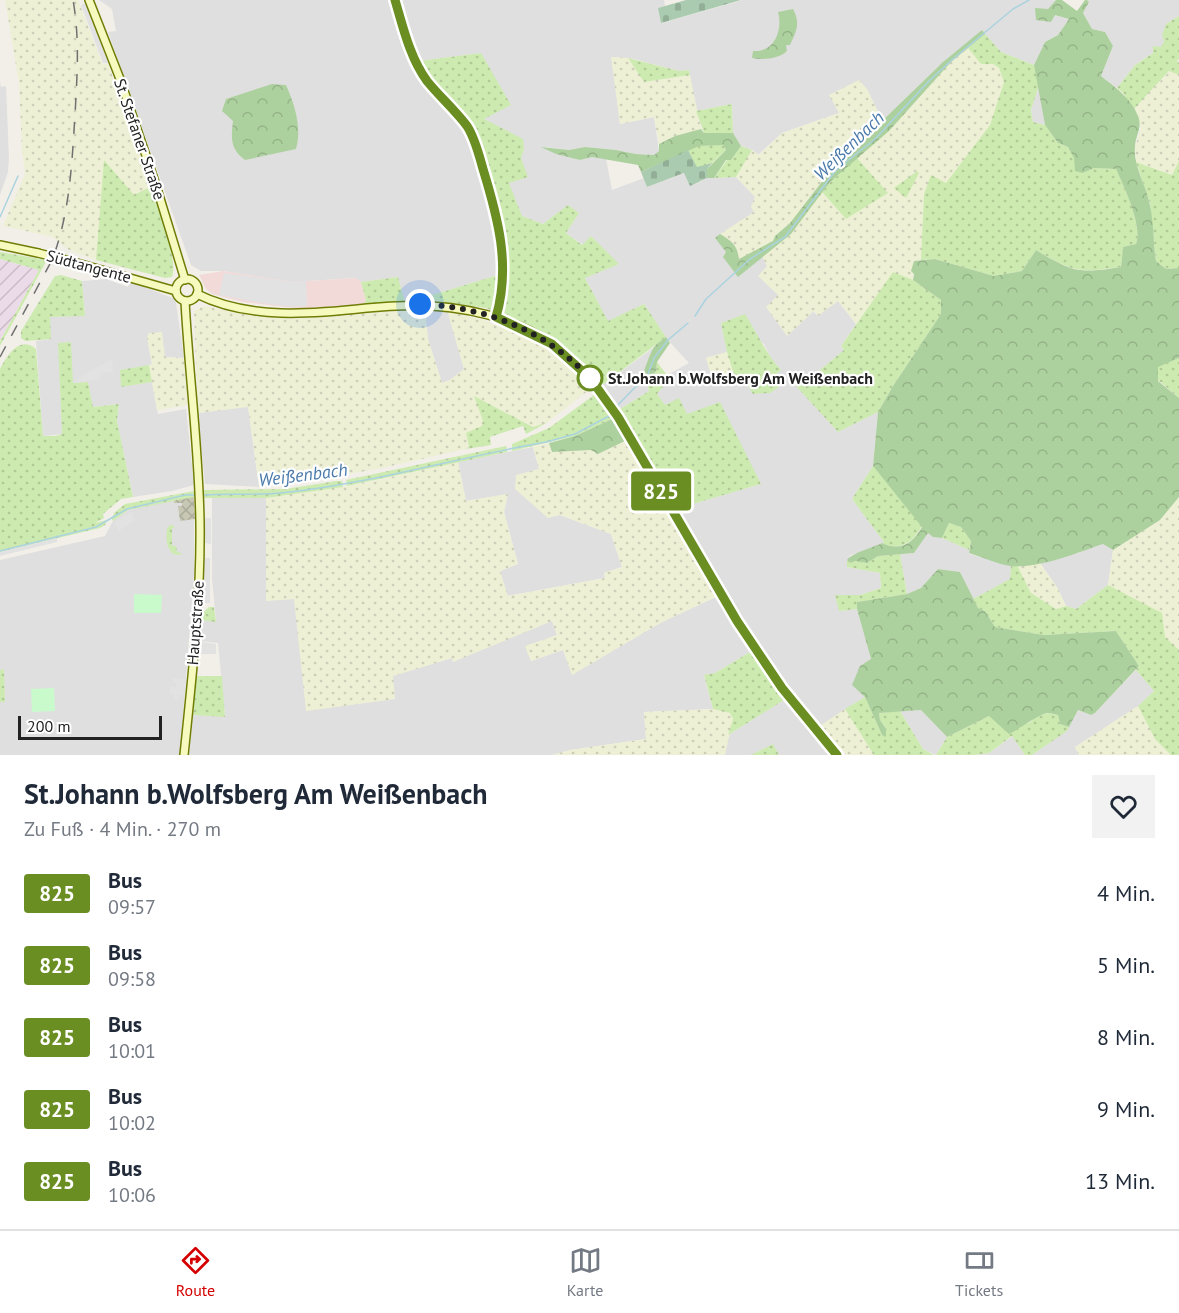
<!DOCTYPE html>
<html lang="de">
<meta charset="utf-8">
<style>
:root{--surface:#fff;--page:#f2f2f3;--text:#1f2937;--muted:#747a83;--line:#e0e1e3;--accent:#d40000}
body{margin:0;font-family:"PT Sans",sans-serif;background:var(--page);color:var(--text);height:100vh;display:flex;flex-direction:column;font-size:22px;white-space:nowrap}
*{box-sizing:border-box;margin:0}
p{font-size:20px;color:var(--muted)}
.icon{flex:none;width:33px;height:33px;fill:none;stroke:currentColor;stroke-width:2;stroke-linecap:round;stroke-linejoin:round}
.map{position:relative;height:755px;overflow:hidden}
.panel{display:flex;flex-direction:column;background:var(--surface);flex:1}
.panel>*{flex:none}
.badge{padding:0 12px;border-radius:4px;font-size:21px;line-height:39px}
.scale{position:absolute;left:18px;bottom:15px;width:144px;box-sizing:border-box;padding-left:6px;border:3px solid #222;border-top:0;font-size:16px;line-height:21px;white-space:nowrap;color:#222;-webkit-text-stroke:4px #fff;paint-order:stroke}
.you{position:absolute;width:30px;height:30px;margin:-15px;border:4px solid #fff;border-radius:50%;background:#1a73e8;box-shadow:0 0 0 9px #1a73e833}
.map>.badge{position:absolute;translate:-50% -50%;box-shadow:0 0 0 3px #fff}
.round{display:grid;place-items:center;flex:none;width:63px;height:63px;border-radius:0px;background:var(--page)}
.summary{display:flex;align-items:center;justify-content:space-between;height:102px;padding:0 24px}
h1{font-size:28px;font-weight:700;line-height:45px}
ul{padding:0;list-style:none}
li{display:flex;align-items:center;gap:18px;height:72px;padding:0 24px}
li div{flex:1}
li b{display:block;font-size:22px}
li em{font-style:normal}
li .badge{min-width:66px;font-weight:700;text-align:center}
.menu{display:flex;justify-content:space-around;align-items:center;height:84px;border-top:2px solid var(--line);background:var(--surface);font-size:16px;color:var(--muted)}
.menu a{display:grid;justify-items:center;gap:3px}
.menu .on{color:var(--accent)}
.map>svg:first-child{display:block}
.residential{fill:#e0dfdf;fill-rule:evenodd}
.commercial{fill:#f2dad9}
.industrial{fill:url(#industrial-furrows)}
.construction{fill:url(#construction-cross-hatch)}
.farmland{fill:url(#farmland-dots);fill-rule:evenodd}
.grass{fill:url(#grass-dots)}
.forest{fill:url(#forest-crowns)}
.cemetery{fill:url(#cemetery-stones)}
.park{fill:#c8facc}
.parking{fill:#e2e2e2}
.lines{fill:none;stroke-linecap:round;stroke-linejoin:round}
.stream{stroke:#aad3df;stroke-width:1.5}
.secondary-casing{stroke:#707d05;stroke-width:10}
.secondary{stroke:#f7fabf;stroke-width:7}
.rail{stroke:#707070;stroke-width:1.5;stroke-dasharray:12 12;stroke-linecap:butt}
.secondary-bridge-casing{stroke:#707d05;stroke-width:10;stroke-linecap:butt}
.secondary-bridge{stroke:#f7fabf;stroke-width:7}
.line-casing{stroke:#fff;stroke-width:14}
.line{stroke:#6b8e23;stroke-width:9}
.walk{stroke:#222;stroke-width:6;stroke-dasharray:0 10.8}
.stop-dot{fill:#fff;stroke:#6b8e23;stroke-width:3}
.labels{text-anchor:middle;stroke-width:4.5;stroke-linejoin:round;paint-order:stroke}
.street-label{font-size:16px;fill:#222;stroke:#fff}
.stop-label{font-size:16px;font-weight:bold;fill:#222;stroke:#fff;text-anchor:start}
.water-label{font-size:18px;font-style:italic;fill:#4a7aab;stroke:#fff}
</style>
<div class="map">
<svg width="1179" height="755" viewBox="0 0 1179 755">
<defs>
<pattern id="industrial-furrows" width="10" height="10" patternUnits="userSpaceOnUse" patternTransform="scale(1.5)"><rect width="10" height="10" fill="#ebdbe8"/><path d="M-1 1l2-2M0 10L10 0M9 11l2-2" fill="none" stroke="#c9bcc7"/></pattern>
<pattern id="construction-cross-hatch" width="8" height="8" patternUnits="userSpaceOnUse" patternTransform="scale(1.5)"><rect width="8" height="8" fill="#c7c7b4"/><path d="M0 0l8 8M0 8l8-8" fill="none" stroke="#abab9a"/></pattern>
<pattern id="farmland-dots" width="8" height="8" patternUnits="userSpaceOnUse" patternTransform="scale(1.5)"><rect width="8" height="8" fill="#eef0d5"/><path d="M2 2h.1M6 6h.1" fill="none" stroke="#ccceb7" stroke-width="1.8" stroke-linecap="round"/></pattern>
<pattern id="grass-dots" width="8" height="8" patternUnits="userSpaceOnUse" patternTransform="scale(1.5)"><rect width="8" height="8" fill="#cdebb0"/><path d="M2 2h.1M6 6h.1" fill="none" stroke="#b0c997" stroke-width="1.8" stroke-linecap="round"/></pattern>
<pattern id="forest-crowns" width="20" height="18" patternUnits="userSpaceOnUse" patternTransform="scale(1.5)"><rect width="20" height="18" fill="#add19e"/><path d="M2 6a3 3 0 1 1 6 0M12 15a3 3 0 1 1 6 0" fill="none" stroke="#95b388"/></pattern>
<pattern id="cemetery-stones" width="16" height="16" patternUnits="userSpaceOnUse" patternTransform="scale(1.5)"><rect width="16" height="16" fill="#aacbaf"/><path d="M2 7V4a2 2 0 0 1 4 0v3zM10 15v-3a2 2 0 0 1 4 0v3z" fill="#92ae96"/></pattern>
</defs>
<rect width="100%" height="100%" fill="#f2efe9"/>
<g class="residential">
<path d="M99,0H392V2L405,0H664L665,6L658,8L662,23L743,0H1056L1048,9L1055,15L1069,19L1058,35L1045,42L1034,65L1001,52L982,31L943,62L882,121L867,89L839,113L782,133L758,155L753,150L741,146L733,133L732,104L696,111L689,70L679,71L634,59L612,57L620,124L654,117L659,151L655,155L636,154L616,150L585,147L569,150L544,147L580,160L591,157L606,159L612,190L644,178L647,187L685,173L700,182L707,178L736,177L756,197L754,212L727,252L738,276L762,256L767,266L817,315L838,301L856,324L841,346L844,350L814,375L796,385L838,432L878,412L873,466L852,499L884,542L869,550L850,555L847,567L880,573L881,588L860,595L836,596L840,611L857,609L871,659L865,697L813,731L833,755H779L773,745L751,755H725L728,735L793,694L729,602L676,509L761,484L687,414L665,406L657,394L662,387L660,379L689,363L667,339L644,304L608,322L585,278L618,264L591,236L583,245L566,233L579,213L568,206L543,224L522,216L508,183L524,149L484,119L481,53L412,62L435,101L446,109L462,127L474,150L498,247V275L429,296L404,300L397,277L361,282L355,278L292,282L223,271H201L191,265L108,32L116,31L112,9ZM727,322L764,344L771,359L781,370L771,379L779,387L742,376L706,358L727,352L721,323Z"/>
<polygon points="1087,0 1179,0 1179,16 1166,24 1164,41 1161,47 1135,65 1117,88 1101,76 1113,46 1105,32 1092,29 1083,13 1089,2"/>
<polygon points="0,81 1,87 6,86 9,159 8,172 0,195"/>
<polygon points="1039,85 1045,125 1033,122 1031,110"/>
<polygon points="106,279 128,287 130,282 173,298 176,303 184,358 165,357 147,337 152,365 121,386 152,382 158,414 186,409 194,485 172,491 133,497 117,421 119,404 92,407 88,382 60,384 63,434 43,436 36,341 51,339 49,317 85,315 82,281"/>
<polygon points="428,309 450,312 448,313 464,369 450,380 442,383 428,339 426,320"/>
<polygon points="653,348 647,366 641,375 642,379 647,384 649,391 617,411 600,387"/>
<polygon points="248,406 259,487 205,484 198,413"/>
<polygon points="533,447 539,469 560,515 611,534 622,567 604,573 605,578 507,596 500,571 518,564 504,512 508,494 466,501 458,462"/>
<polygon points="185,497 194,497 194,573 180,755 0,755 0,560 105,536 113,521 128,510"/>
<polygon points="212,498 266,498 266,600 294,599 395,699 392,676 452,658 453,661 552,620 557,635 526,647 531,661 563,650 572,674 662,622 716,597 750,652 715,673 704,676 713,709 644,712 646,739 570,750 552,755 189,755 193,715 225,716 218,643 200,641 201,620 216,621 212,579"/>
<polygon points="928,532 933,537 942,538 969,550 969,554 1011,566 1011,579 973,599 960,572 938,569 921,588 907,594 900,554 914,553"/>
<polygon points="1103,544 1113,550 1108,585 1076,609 1066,606 1057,587 1040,563 1078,553"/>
<polygon points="1136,670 1154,691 1138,706 1075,747 1079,755 1032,755 1066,731 1078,710 1091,715 1095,713"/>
<polygon points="921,710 947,737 936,755 923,749 900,711"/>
<polygon points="1013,736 1025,755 976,755 989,753"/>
</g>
<polygon class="commercial" points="223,271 292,282 356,278 361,282 366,300 364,304 311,308 293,308 243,302 212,294 206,289 199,275"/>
<polygon class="industrial" points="0,259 39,270 0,341"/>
<polygon class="construction" points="185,497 194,497 195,519 180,521 178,506 182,506 182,503 174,503 174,500"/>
<g class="farmland">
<polygon points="5,0 78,0 103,65 108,63 150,187 134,196 105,161 96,260 69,250 53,237 3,226 25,174 22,151 19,83"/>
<path d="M968,48L999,68L1004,82L990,125L946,184L931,176L924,194L921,260L913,261V280L893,273L856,324L838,301L818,316L814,311L787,336L766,307L778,295L758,276L767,266L762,256L772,249L822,192L846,219L887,192L857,158L951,62ZM916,171L906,198L895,188Z"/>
<polygon points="611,57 628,58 644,82 690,75 701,129 675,136 659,144 654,117 620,124"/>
<polygon points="1170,71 1179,75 1179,161 1173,175 1136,162 1135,147 1141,128 1138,116 1134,109"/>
<polygon points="859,80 867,89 884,124 831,170 790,223 775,236 773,241 738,260 731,241 720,234 754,212 751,207 755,197 736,177 752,150 759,155 782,133 839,113 829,95"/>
<polygon points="204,306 245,314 291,319 381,311 428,309 426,320 428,339 442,383 450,380 464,369 448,313 450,312 481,319 532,340 567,363 589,386 589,390 548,422 534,427 475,397 483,421 482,426 466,449 373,470 259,487 248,407 198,413 194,314 195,310"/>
<polygon points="162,332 165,357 184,358 189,405 157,410 149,365 152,364 147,337 149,333"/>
<polygon points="727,352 735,378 714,385 706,358"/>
<polygon points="627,440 716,597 662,622 572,675 563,650 531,661 525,646 557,635 552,621 453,662 452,658 393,676 395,699 306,711 294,599 266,601 266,498 366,483 458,462 466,501 508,494 504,512 518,564 500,571 508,596 605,578 604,573 622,567 611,534 560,515 548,518 515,489 516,475 539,469 533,447 549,443 552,452 591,450 598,454"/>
<polygon points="1179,497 1179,650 1108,585 1113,550 1160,520"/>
<polygon points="1040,563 1057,587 1066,606 1056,609 1031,593 1017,565"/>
<polygon points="1138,706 1155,739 1171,755 1079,755 1075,747"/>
<polygon points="713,709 730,713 733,719 725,755 552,755 570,750 646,739 644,712"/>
<polygon points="845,709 874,755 847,755 820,726"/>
</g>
<g class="grass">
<polygon points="1179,16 1179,59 1177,61 1179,63 1179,75 1169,71 1134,109 1123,93 1117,88 1135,65 1153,53 1153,46 1161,47 1164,41 1162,35 1166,24"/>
<path d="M985,34L1001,52L1034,65L1039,85L1031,110L1033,122L1045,125L1058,143L1068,147L1083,173L1094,168L1116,169C1124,187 1143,226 1136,244L1123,247L1121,267C1078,273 1074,272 1036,250L1022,271L994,276L935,259L921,260L924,194L931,175L946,183L990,125L1004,82L999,68L993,64H981L968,48Z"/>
<polygon points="481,53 511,105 484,119 523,139 524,149 521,158 528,177 509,183 522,216 543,224 568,205 579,213 566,233 582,245 591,236 619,264 585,278 608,321 644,304 666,337 600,387 572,358 512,318 486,308 437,301 364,304 366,300 361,282 398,277 404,300 429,296 498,275 498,247 474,150 462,127 446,109 435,101 424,86 411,62"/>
<polygon points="628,58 679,71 689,70 690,75 644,82"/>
<polygon points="732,104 733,133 704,133 696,111"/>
<polygon points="712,145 723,145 726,150 712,163 697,168 688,150 699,146"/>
<polygon points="741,146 752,150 736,177 714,178 727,160 731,160"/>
<polygon points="857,158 888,193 846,219 822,192 830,182"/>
<path d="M104,160L134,195L150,187C157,206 179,260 172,277L165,278L96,260Z"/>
<polygon points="1179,161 1179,268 1166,269 1156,261 1150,203 1136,162 1172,175"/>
<polygon points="917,171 919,173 906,198 894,188"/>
<polygon points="0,252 47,260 0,346 0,341 39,270 0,259"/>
<polygon points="893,272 913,280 941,300 941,314 893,386 878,412 838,432 795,385 814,375 844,350 841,346"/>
<polygon points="61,275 82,281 85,316 50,317 51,339 25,341 21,338 21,331 55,276"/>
<path d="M745,314C757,333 766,354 781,370L771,379L779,387L770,393L753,394L742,376L735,378L727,352L721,323Z"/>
<path d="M71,342L73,383L88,382L93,407L119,404L117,421L133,497L121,499L103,514L104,518L95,523L107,520L105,525L100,528L0,552V369C7,356 19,335 36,349L43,436H55L62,434L58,343Z"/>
<polygon points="1179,358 1179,398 1158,380 1158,366"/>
<polygon points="657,362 667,375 660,379 663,387 657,394 665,405 679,398 687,414 720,402 761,484 676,509 617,411 649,391 647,384 656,371"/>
<polygon points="149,365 152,382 121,387 120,370"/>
<polygon points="594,395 612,419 575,436 512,451 512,444 549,428"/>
<polygon points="474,396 533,427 548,422 526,434 523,426 490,437 491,445 466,449 469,446 466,433 482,426 483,421"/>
<polygon points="506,446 507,452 347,486 346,480"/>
<path d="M873,466L922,526C913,542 900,552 882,543L884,542L852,499Z"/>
<polygon points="337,481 342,481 343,487 266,498 204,498 203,490 285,489"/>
<polygon points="194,491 194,497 128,510 113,521 112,519 114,513 125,504"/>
<polygon points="949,523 961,527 971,541 969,550 942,538"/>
<path d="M170,525L175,526L172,529V546H176L177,552L181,553V555L173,554C166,546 166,539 167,529Z"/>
<polygon points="900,554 907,594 857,602 857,609 839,611 835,595 860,595 881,588 880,573 847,567 847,560 851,563 855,561 867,563 878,556"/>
<polygon points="1017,565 1031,593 1056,609 1066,606 1076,609 1108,585 1162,613 1165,637 1179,650 1179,755 1171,755 1155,739 1138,706 1154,691 1136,670 1139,666 1116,631 1044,635 995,627 985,611 978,608 973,599 1010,579 1011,566"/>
<polygon points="209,607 214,607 216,622 201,620 201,614"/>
<polygon points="750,652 784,700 728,735 733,719 730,713 713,709 704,675 715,673"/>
<polygon points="4,669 5,702 0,702 0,670"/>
<polygon points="196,676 222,676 225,717 193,715"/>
<polygon points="865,697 882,735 885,736 886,729 880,720 879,713 900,711 923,749 934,755 874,755 845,709"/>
<polygon points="1048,713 1058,715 1060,724 1069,727 1067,731 1032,755 1025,755 1012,736 989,753 975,755 936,755 947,737 989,716 1029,723 1037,716"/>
<polygon points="773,744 779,755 751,755"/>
</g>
<g class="forest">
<path d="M1056,0H1062L1077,11L1085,0H1087L1089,2L1083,13L1092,29L1105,32L1113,46L1101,76C1115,87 1131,98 1138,116C1143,128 1135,136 1135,147C1133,165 1145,183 1149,201C1154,220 1153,241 1156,261L1166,269L1179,268V358L1158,367V381L1179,398V497L1160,520L1113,550L1103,544C1077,553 1038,569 1010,566C997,564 982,557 969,553L971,541L961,527L949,523L942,538L933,537L928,533L914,553L878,556L867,563L855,561L851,563L847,560C852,553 872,548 882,543C900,552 913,543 922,527L873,466L878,412L893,386L941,314V300L913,280L914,274L911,271L914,261L935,259L994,276L1022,271L1036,250C1073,272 1078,274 1121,267L1123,247L1136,244C1143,226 1124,187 1116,169L1094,168L1083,173L1075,171L1074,158L1068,147L1058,143L1045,125L1034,65L1045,42L1058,35L1069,19L1055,15L1051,22L1036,20L1035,8L1048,9Z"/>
<path d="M793,9C801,24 796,31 790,45H786L787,51C779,59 763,60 752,58L753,51C775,53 783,29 778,12Z"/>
<path d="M982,30L985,34L951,62L889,131L830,182L791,234L738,277L723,257L726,252L715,238L720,234C733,242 737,245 739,259L773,241L775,236L790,223L831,170L883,124L882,121L943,62Z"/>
<path d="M272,84L286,85C295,105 302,128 296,149L245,160C230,149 231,138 233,121L222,111L226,99Z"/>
<polygon points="701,129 704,133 733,133 741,146 731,160 726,160 714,178 707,178 707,169 726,150 723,145 699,146 641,172 638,165 592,157 580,160 556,154 541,147 569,150 585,147 616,150 636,154 654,155 659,151 659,144 675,136"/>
<path d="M666,337L670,343L657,362L656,371L647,384L642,379C642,375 651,351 654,347C657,343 662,340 666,337Z"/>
<polygon points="612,419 627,440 598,454 591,450 552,452 549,443 575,436"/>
<path d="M938,569L960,572L978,608L985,611L995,627L1044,635L1116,631L1139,666L1095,713L1091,715L1078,710L1069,727L1060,724L1058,715C1054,714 1051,713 1048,713C1040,713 1018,730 1009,734L989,716L947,737L921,710L879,713L880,720L886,729V737L882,735L865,697L852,685L860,666L871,659L857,609V602L907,594L921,588Z"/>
</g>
<g class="cemetery">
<polygon points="686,0 741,0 661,23 658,8"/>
<polygon points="688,150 697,167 712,163 707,169 707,178 690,186 684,173 647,187 641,172"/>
</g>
<g class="park">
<polygon points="134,594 162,595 161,613 134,613"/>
<polygon points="54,688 55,711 32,712 31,689"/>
</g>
<g class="parking">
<polygon points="86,3 108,63 103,63 86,18 81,5"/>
<polygon points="224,273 292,282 306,281 307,306 291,307 262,303 219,295"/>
<polygon points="112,359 113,372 101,373 100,379 73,383 84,374"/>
<polygon points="131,512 135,520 119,531 114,522"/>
<polygon points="205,518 211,518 211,544 205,543"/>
<polygon points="57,538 57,542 0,556 0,552"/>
<rect x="204" y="558" width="6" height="45"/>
<polygon points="202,642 216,644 216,654 201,654"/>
<polygon points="173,678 186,679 185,695 179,695 179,699 174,699 174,694 170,693 170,687 176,687 176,683 173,682"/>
</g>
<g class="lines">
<g class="stream">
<polyline points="0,217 18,176"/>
<polyline points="695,316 706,299 750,259 785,237 836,170 875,139 929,81 953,59 1013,9 1029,0"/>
<polyline points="616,407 648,374 654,358 668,340 688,323"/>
<path d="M203,495C233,493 261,496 290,492C376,482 460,457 546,442L575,434L609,416"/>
<polyline points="0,551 96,527 127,509 185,495 196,495"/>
</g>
<g class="secondary-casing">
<g id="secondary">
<polyline points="89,0 120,79 155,182 185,280"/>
<polyline points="0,245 38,253"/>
<polyline points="70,261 176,291"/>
<circle cx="187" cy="290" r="11"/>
<path d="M197,294C249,320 312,314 367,308C448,299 533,312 589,377C600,389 608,404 618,418L737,621L782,688L837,755"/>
<path d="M184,755C192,678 201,600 200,523C199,449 189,375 185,301"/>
</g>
</g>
<use href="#secondary" class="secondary"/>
<g class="rail">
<path d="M55,252C70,208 72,162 75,115C77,77 80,39 73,0"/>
<polyline points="0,357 52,260"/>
</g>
<g class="secondary-bridge-casing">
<polyline id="secondary-bridge" points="38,253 70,261"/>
</g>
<use href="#secondary-bridge" class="secondary-bridge"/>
</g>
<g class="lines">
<g class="line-casing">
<path id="line" d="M395,0C403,27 410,58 427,81C439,96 455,110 467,126C475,138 479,155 483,169C498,218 511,266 496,317L552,344L590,378L618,417L737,621L782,688L837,755"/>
</g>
<use href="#line" class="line"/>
<path class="walk" d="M420,304C485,307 545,330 590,378"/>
</g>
<circle class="stop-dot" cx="590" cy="378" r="12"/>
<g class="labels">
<g class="street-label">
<text transform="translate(140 139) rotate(71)" y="6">St. Stefaner Straße</text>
<text transform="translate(89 266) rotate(15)" y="6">Südtangente</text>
<text transform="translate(195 623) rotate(-86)" y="6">Hauptstraße</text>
</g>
<g class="stop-label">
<text x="608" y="384">St.Johann b.Wolfsberg Am Weißenbach</text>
</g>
<g class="water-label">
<text transform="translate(849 146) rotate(-44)" y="6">Weißenbach</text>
<text transform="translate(303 475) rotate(-7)" y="6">Weißenbach</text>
</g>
</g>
</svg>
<div class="scale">200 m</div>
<div class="you" style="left:420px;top:304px"></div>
<b class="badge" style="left:661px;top:491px;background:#6b8e23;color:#fff">825</b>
</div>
<section class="panel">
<div class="summary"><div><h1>St.Johann b.Wolfsberg Am Weißenbach</h1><p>Zu Fuß · 4 Min. · 270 m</p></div><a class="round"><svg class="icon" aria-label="heart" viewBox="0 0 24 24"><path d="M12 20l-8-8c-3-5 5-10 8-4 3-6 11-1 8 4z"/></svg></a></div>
<ul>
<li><span class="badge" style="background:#6b8e23;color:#fff">825</span><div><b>Bus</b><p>09:57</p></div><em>4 Min.</em></li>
<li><span class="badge" style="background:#6b8e23;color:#fff">825</span><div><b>Bus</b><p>09:58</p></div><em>5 Min.</em></li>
<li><span class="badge" style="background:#6b8e23;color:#fff">825</span><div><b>Bus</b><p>10:01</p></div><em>8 Min.</em></li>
<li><span class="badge" style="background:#6b8e23;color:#fff">825</span><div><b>Bus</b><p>10:02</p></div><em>9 Min.</em></li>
<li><span class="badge" style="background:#6b8e23;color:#fff">825</span><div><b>Bus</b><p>10:06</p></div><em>13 Min.</em></li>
</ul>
</section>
<nav class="menu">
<a class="on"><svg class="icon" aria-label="directions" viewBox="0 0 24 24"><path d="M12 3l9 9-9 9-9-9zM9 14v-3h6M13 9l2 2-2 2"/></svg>Route</a>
<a><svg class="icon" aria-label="map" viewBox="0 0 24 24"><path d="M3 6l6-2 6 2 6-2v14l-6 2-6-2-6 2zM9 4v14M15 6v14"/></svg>Karte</a>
<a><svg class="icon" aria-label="tickets" viewBox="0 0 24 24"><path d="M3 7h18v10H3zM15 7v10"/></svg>Tickets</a>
</nav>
